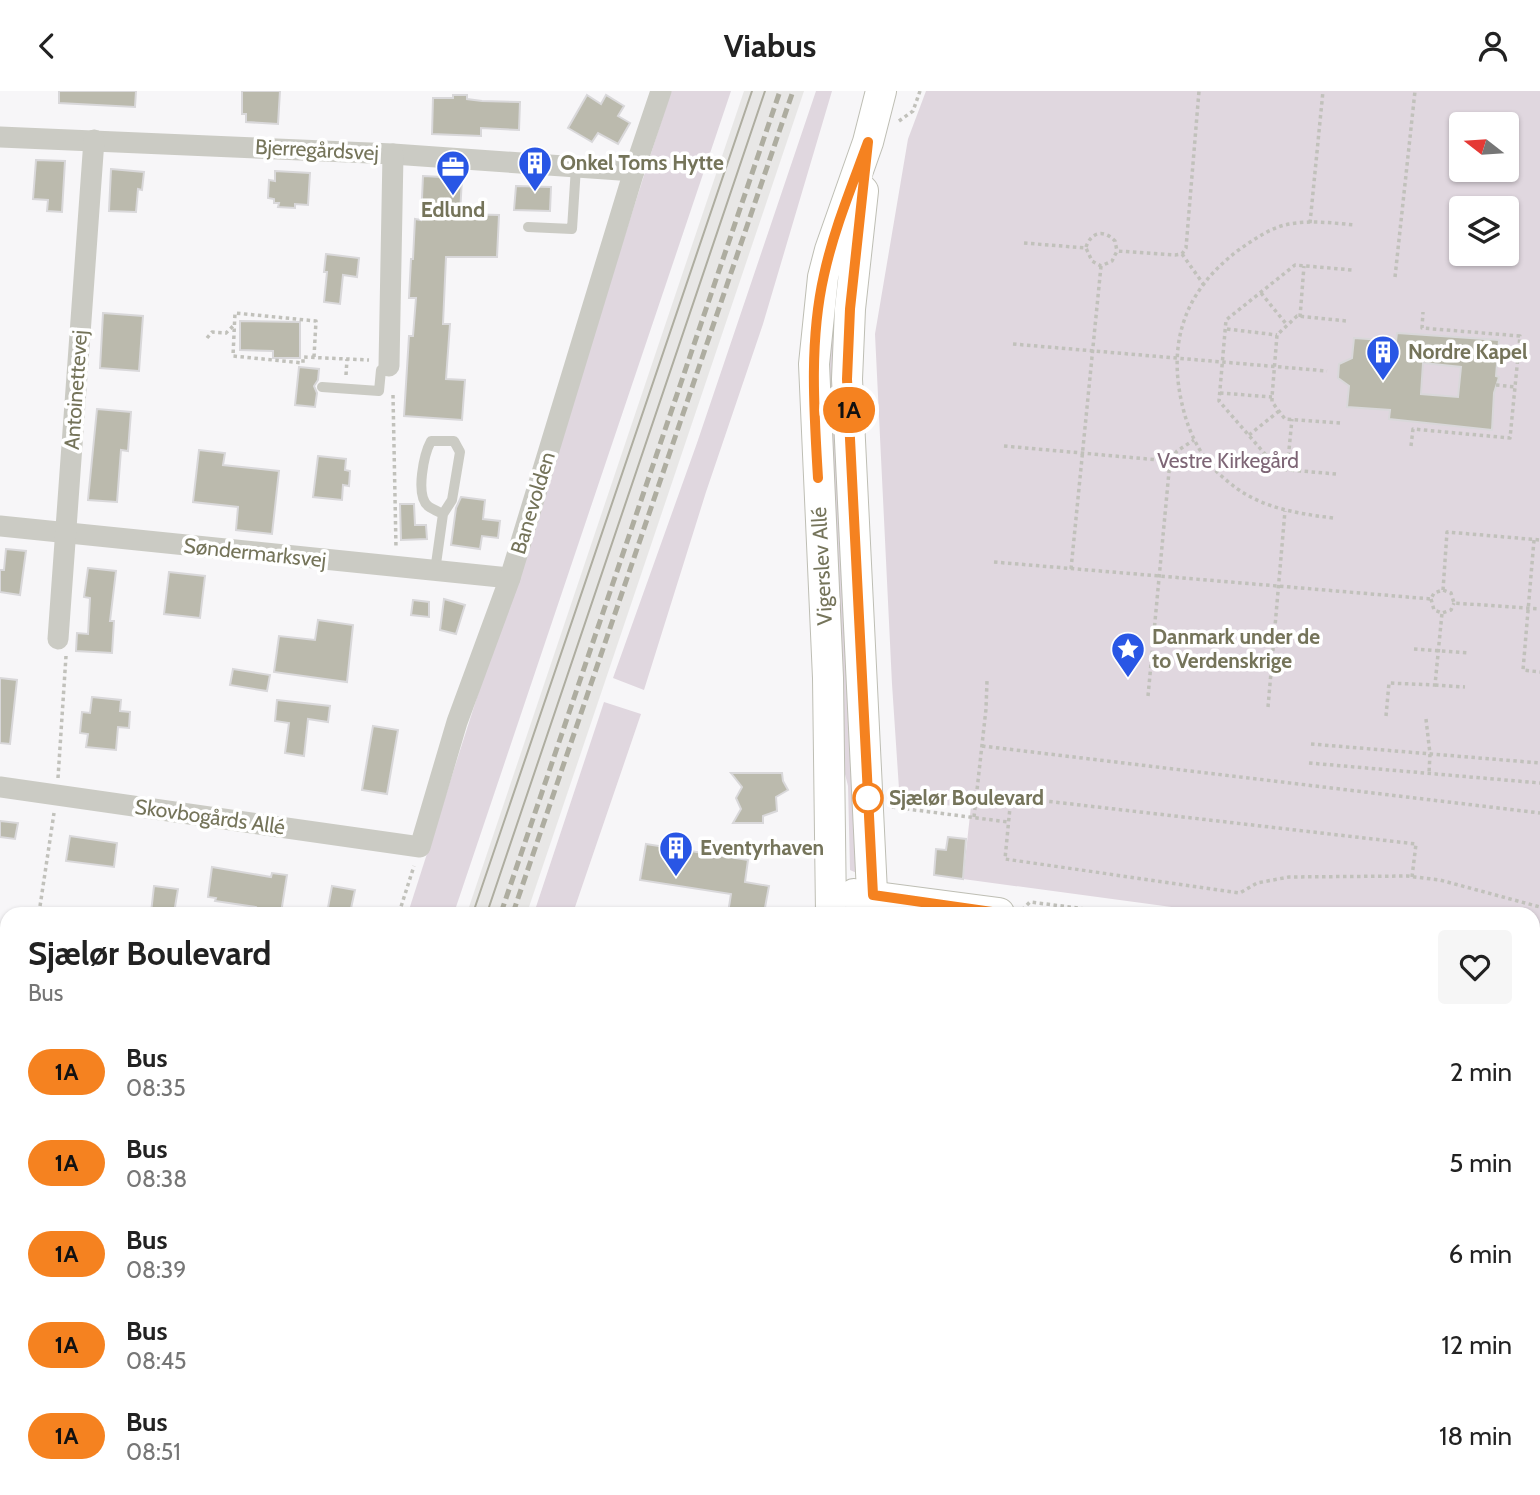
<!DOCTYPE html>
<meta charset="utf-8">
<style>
:root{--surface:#fff;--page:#f6f6f6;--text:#222;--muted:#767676}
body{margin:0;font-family:Cabin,sans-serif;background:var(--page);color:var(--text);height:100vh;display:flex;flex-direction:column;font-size:26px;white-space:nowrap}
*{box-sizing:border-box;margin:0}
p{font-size:23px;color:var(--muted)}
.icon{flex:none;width:38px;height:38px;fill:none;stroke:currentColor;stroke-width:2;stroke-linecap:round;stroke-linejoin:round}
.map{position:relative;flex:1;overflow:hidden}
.details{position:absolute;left:0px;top:816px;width:1540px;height:590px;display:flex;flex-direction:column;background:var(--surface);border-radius:21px 21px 0 0;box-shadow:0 2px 5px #0004}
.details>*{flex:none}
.badge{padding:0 14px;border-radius:23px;font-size:24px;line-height:46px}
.needle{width:46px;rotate:287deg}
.fabs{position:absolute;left:1449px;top:21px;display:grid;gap:14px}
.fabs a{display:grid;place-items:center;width:70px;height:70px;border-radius:7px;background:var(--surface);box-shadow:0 2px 5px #0004;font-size:35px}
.map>.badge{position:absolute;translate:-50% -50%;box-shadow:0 0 0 4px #fff}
.round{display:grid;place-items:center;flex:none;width:74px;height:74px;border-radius:7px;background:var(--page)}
.headline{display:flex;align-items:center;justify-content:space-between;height:119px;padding:0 28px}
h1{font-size:33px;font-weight:700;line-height:52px}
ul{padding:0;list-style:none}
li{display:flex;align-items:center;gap:21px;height:91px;padding:0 28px}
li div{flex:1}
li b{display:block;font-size:26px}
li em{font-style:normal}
li .badge{min-width:77px;font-weight:700;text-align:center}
header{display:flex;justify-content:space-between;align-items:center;height:91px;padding:0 28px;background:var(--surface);font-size:32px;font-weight:700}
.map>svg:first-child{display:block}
.built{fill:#e8e7e6}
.green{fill:#e0d7df;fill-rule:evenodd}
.building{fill:#bbbaad;stroke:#d9d8da;stroke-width:2;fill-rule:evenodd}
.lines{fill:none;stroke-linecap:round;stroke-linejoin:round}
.secondary-casing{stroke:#bebeb4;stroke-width:32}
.path{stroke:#c1c1bb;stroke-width:3.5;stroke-dasharray:3.5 3.5;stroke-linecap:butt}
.lane{stroke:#cbcbc4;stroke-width:10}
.street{stroke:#cbcbc4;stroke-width:21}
.secondary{stroke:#fff;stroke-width:30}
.tram{stroke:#aeada0;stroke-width:2}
.rail{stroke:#aeada0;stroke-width:5;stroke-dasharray:10 5;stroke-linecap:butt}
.line-casing{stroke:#fff;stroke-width:16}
.line{stroke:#f58220;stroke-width:10}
.stop-dot{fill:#fff;stroke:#f58220;stroke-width:3.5}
.labels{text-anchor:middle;stroke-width:7;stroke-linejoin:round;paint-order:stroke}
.street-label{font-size:21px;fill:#75745a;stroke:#fff}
.poi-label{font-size:21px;font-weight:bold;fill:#75745a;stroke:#fff;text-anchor:start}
.park-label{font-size:21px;fill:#7e6676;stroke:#fff}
.stop-label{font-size:21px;font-weight:bold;fill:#75745a;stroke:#fff;text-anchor:start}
</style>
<header><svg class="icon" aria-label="back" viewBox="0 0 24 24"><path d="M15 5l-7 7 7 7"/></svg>Viabus<svg class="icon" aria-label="person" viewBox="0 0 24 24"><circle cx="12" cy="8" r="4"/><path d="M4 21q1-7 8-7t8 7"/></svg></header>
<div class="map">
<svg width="1540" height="1404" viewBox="0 0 1540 1404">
<rect width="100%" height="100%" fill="#f7f6f8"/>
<g class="built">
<polygon points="744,0 804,0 527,822 467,822"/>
<polygon points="274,1398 332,1398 331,1404 272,1404"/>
</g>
<g class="green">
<polygon points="671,0 731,0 454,822 408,822"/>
<polygon points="816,0 832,0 763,233 706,401 644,599 613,587 697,352"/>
<path d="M926,0H1540V867L1533,866V822H1216L963,788L971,715L900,713L892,593L875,243L908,48ZM1461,33H1507V79H1461ZM1461,117H1507V163H1461Z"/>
<polygon points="831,229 838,230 859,783 850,779 848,695 842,671 825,333"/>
<polygon points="604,611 641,623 574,819 596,822 534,822"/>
<polygon points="216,1398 262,1398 260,1404 214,1404"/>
</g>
<g class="building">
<polygon points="59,0 136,0 135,16 59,12"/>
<polygon points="242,0 280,0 278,33 246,31 246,23 242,23"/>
<polygon points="453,4 467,4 467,8 482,10 520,11 519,39 481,37 481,45 432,43 433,7 453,7"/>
<polygon points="587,4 601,13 606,4 624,15 618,25 630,32 618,53 598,42 592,51 568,37"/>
<polygon points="36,69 65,70 62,121 47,120 48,109 33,108"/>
<polygon points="111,78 144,81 142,99 138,98 136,121 109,120"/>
<polygon points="275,80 310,82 308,114 295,113 295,117 278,116 279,112 274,112 274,108 268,107 269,89 275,90"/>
<polygon points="423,85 462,87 460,123 499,124 497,166 446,166 443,233 450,233 446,288 465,289 462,329 404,325 409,245 413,245 416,207 409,207 411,168 413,168 415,128 421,129"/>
<polygon points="516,95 551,96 550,120 514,119"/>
<polygon points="326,163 359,167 357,186 343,184 340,213 324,211 327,181 324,181"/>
<polygon points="103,222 143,225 139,280 100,277"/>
<polygon points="240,230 300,231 300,267 273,267 273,260 240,259"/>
<path d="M1397,242L1499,249L1496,285L1499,286L1494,302L1492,339L1389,328L1390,319L1347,316L1349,295L1338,287L1339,273L1352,267L1354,247L1396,250ZM1423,272L1461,276L1458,306L1421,303Z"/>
<polygon points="299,276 319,278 318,289 314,295 317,302 315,316 295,314"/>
<polygon points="97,318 131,321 128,360 121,359 117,411 88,409"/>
<polygon points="199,359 225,362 223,374 279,380 272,443 236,439 238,416 193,411"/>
<polygon points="318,365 346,368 345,379 350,380 349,395 343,394 342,409 313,406"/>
<polygon points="461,406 485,409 483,428 500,430 498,447 482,445 480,458 451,454 456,417"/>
<polygon points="400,413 414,413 415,434 426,434 427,448 401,449"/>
<polygon points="6,458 26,460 20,504 0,501 0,479 4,479"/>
<polygon points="88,477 116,480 110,530 114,530 112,562 76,560 77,542 88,543 90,507 84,506"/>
<polygon points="169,481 205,485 200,527 164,523"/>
<polygon points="444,508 465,514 456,543 440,539"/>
<polygon points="413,509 429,511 429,526 411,524"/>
<polygon points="318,529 353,534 347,591 274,581 279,545 315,549"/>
<polygon points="233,578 270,584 267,600 230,594"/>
<polygon points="0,587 17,589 10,653 0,652"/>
<polygon points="92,606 121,609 120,620 130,621 129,637 118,636 116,659 86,656 88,643 80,642 82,621 90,622"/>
<polygon points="277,609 330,615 328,631 308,628 304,665 285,662 289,632 275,630"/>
<polygon points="373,635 398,639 387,703 362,699"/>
<polygon points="731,682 782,682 783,690 788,699 776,706 777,720 763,725 763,732 733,732 741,718 736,707 742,696"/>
<polygon points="0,730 18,732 15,748 0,746"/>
<polygon points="70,745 117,752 114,776 66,770"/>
<polygon points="948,746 966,748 963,788 934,784 936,758 946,759"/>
<polygon points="646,753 748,769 745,791 769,795 764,822 728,822 731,803 640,789"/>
<polygon points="212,776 271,786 272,782 287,784 281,822 255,822 256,816 215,810 216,807 208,806"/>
<polygon points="154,795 178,798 174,822 151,822"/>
<polygon points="332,795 355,799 350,822 327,822"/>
</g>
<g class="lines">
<g class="secondary-casing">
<g id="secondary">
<polyline points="863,100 850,218 847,288 873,822"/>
<polyline points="854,803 999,822"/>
<polyline points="831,822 828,587 814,273 823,186 830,159 868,51 881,0"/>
<polyline points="1533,895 1540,897"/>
<polyline points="1533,920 1540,920"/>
<polyline points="772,1398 773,1404"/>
<polyline points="809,1398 810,1404"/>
</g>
</g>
<g class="path">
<polyline points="899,30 913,20 920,0"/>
<polyline points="1310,132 1323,0"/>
<polyline points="1024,152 1086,157 1092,170 1101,175 1112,170 1117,160 1175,164 1182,163 1186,157 1199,0"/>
<path d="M1086,156C1091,141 1104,138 1115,150L1117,160"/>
<polyline points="1182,163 1204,194"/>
<polyline points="1395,186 1415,0"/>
<polyline points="1261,202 1287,234"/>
<polyline points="1300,226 1304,175"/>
<polyline points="1227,238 1277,244"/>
<polyline points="207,247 212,241 226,242 233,235"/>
<polyline points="1013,253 1327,280"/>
<polyline points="314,266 316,230 235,222 233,265 303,272 303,266 369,269"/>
<polyline points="346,284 347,268"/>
<polyline points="1496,294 1516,296"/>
<polyline points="1220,302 1272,306"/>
<polyline points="393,304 396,457"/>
<polyline points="1340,332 1285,328 1272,311 1272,306 1277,244 1297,225 1347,230"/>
<polyline points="1249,344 1279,320"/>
<polyline points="1004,355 1170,370"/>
<polyline points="1411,355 1413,338 1510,347 1520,245 1422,237 1423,221"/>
<polyline points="1287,379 1292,328"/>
<polyline points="1336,383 1278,378 1219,310 1226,229 1295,174 1352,179"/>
<path d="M1333,427C1293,422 1256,416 1225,388C1204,371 1191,347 1184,321C1166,254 1183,200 1240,158C1253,149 1266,140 1281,135C1305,128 1332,132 1355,134"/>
<polyline points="1534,449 1523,579 1540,581"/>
<polyline points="994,471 1431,508 1434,502 1443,499 1451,502 1454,512 1540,518"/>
<polyline points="1071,478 1101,175"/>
<polyline points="1443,499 1447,441 1540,449"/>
<polyline points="1431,508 1434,519 1442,522 1451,519 1454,512"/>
<polyline points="1414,558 1469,562"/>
<polyline points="1435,594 1465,596"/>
<polyline points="1148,605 1170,370 1177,360 1194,349"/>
<polyline points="1268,616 1285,420"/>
<polyline points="1386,625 1389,592 1435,594 1442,522"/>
<polyline points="1426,628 1430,663 1429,682"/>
<polyline points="1311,653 1540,672"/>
<polyline points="982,655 1540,722"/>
<polyline points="1309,672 1540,692"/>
<polyline points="58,687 66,565"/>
<polyline points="892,716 1008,731"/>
<polyline points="974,726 986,618 987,590"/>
<polyline points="1412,786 1416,753 1011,706 1005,768 1240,802 1257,792 1289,786 1407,785 1440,789 1540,816"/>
<polyline points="1022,819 1030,811 1117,822"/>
<polyline points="39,822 54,722"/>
<polyline points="399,822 414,775"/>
<polyline points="1533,1008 1540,1009"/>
</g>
<g class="lane">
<polyline points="528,136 572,138 576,76"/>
<polyline points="322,296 379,300 381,279 389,275"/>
<path d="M435,480L443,423L452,409L460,361L454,350H431C424,363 415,404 428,415C432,418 439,421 443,423"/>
<polyline points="1533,1104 1540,1105"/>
<polyline points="0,1389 7,1393"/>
<polyline points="17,1398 34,1404"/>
<polyline points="113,1398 133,1404"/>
<polyline points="76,1404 81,1398"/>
</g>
<g class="street">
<polyline points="0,46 393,63 634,80"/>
<polyline points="389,275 393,63"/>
<polyline points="0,435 510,487"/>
<polyline points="58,548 94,49"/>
<polyline points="0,696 420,756 457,631 510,487 634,80 661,0"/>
<polyline points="0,912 7,917"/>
<polyline points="0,987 7,985"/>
<polyline points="1533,1231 1540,1232"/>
<polyline points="0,1326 7,1314"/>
<polyline points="715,1398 741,1404"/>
<polyline points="201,1404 203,1398"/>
<polyline points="384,1404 386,1398"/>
</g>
<use href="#secondary" class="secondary"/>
<g class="tram">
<polyline points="473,822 752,0"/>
<polyline points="487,822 765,0"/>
<polyline points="278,1404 280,1398"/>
<polyline points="290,1404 292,1398"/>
</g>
<g class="rail">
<polyline points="501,822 780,0"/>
<polyline points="513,822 793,0"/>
<polyline points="304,1404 306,1398"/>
<polyline points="316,1404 317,1398"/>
</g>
</g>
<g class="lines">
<g class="line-casing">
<path id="line" d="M818,387C814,320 809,250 824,184C834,138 852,95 868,51L850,218L847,288L873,804L999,822"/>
</g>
<use href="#line" class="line"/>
</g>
<defs>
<g id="building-pin" transform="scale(1.75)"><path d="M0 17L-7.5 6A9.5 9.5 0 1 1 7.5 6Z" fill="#2956e5" stroke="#fff"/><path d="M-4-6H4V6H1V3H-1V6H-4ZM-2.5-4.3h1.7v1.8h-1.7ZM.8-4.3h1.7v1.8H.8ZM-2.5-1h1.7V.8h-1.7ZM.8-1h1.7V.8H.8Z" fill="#fff"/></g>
<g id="office-pin" transform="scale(1.75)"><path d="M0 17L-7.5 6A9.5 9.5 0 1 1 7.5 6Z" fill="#2956e5" stroke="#fff"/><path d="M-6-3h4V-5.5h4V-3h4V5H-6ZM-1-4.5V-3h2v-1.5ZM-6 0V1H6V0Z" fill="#fff"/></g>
<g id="sight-pin" transform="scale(1.75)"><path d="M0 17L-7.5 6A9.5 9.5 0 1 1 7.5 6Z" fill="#2956e5" stroke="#fff"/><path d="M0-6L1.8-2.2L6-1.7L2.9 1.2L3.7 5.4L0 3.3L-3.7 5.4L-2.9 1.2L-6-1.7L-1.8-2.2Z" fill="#fff"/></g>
</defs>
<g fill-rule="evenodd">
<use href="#building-pin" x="535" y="72"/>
<use href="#office-pin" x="453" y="76"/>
<use href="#building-pin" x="1383" y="261"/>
<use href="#sight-pin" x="1128" y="558"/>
<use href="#building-pin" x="676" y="757"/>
</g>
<circle class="stop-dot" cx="868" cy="707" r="14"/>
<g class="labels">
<g class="street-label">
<text transform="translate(317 59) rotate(3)" y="7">Bjerregårdsvej</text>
<text transform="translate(76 299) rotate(-86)" y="7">Antoinettevej</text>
<text transform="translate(533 412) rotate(-73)" y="7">Banevolden</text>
<text transform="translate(255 462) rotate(6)" y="7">Søndermarksvej</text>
<text transform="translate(822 475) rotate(-93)" y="7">Vigerslev Allé</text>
<text transform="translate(210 726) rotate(8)" y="7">Skovbogårds Allé</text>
</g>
<g class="poi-label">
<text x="560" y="79">Onkel Toms Hytte</text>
<text x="453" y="126" text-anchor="middle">Edlund</text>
<text x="1408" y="268">Nordre Kapel</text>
<text x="1152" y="553">Danmark under de<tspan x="1152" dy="24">to Verdenskrige</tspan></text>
<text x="700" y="764">Eventyrhaven</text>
</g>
<g class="park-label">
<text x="1228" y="377">Vestre Kirkegård</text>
</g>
<g class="stop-label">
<text x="889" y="714">Sjælør Boulevard</text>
</g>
</g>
</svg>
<div class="fabs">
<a><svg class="needle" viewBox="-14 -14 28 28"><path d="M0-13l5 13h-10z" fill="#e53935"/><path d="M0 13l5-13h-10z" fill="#767676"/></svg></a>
<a><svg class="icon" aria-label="layers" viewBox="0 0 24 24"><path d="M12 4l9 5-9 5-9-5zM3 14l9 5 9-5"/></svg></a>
</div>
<b class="badge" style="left:849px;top:319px;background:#f58220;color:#111">1A</b>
<section class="details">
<div class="headline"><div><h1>Sjælør Boulevard</h1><p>Bus</p></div><a class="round"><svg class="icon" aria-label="heart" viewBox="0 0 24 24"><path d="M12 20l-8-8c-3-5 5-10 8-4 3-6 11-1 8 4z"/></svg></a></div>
<ul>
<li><span class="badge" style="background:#f58220;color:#111">1A</span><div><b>Bus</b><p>08:35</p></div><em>2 min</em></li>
<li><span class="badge" style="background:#f58220;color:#111">1A</span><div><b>Bus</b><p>08:38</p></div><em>5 min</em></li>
<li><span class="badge" style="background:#f58220;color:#111">1A</span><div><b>Bus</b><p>08:39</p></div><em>6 min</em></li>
<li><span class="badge" style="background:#f58220;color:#111">1A</span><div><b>Bus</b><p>08:45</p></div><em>12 min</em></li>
<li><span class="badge" style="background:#f58220;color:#111">1A</span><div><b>Bus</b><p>08:51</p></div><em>18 min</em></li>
</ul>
</section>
</div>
